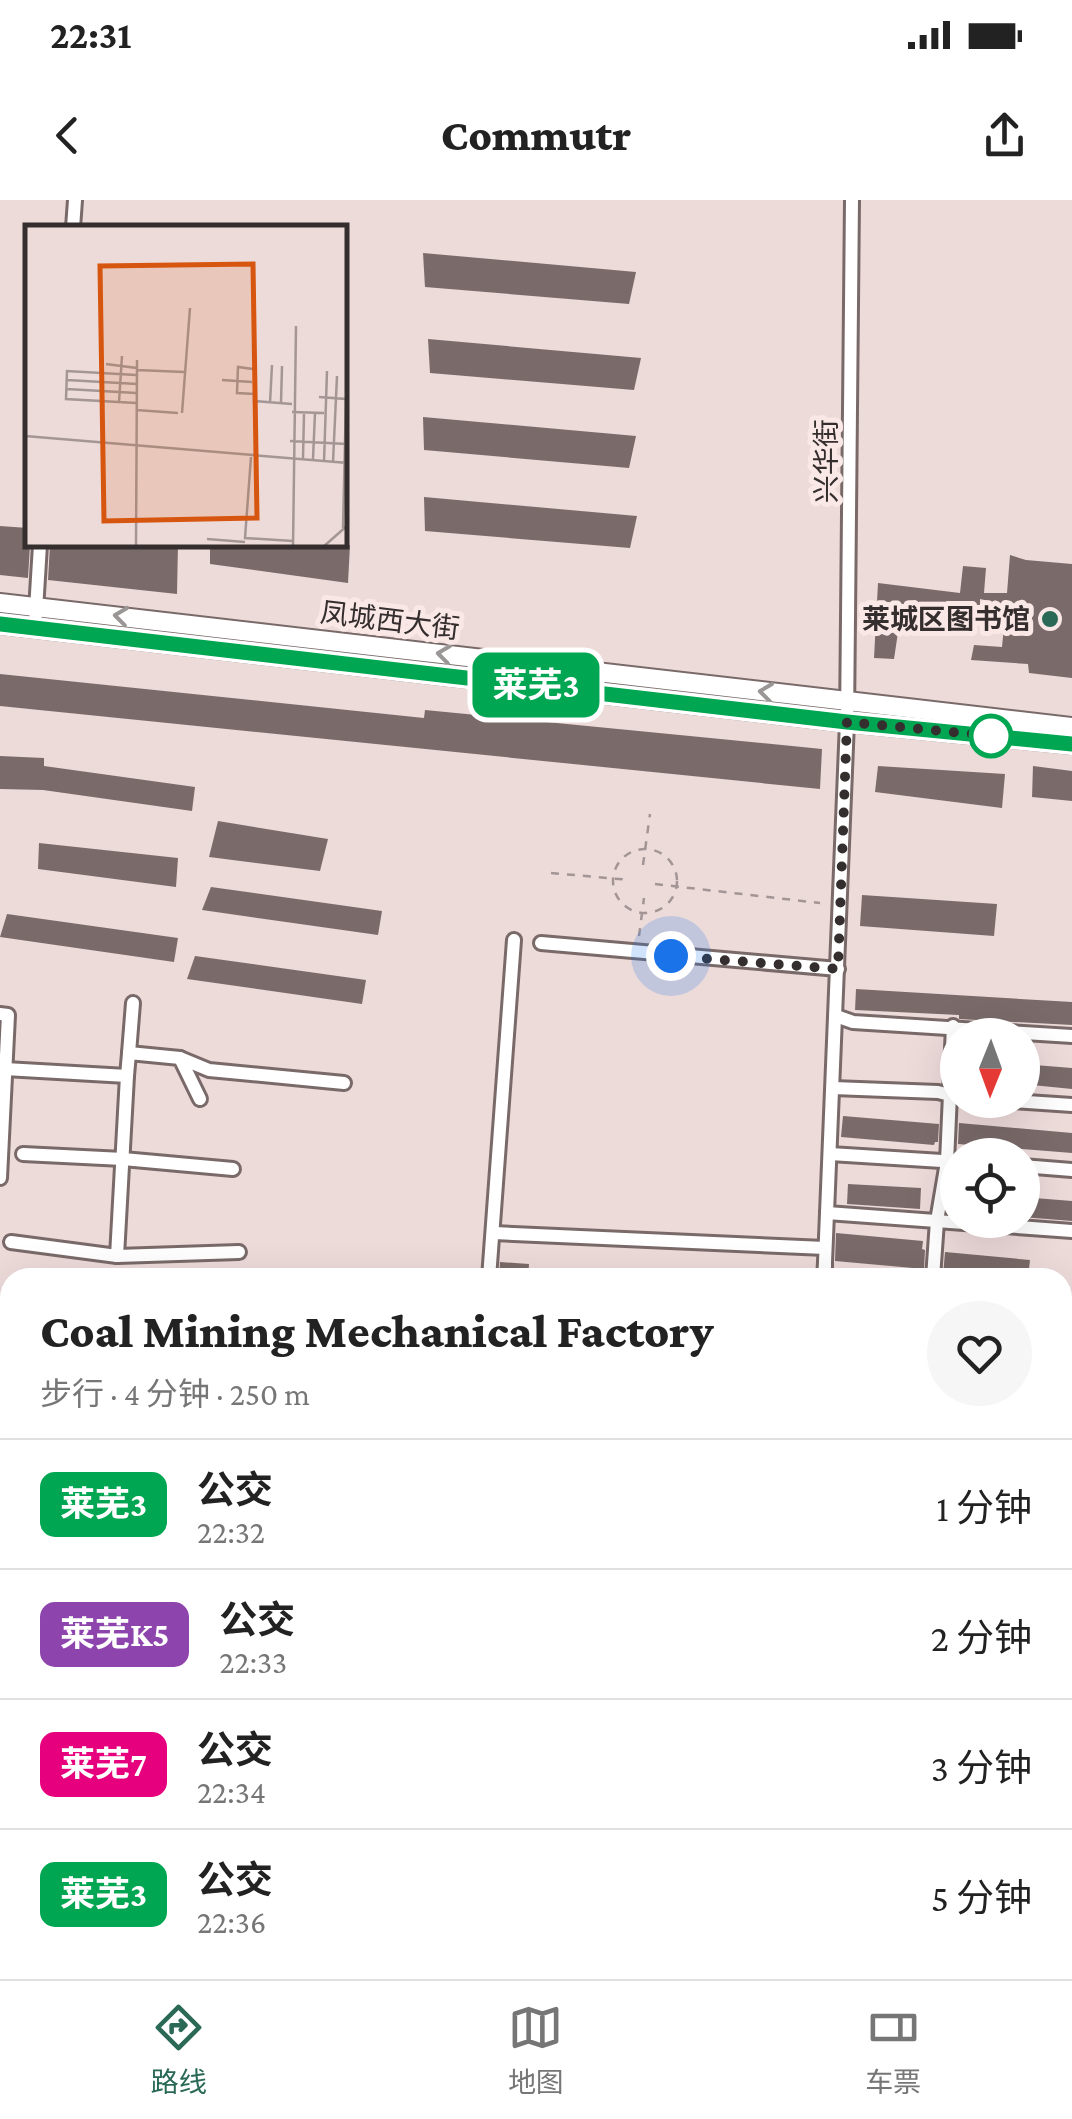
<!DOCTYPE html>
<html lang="zh">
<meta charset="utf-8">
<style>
:root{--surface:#fff;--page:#f6f6f6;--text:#222;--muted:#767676;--line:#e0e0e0;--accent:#2a6956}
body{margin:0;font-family:"Crimson Pro","Noto Sans SC",serif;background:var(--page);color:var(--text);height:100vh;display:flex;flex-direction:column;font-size:38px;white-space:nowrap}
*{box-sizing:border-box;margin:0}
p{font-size:32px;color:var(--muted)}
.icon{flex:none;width:55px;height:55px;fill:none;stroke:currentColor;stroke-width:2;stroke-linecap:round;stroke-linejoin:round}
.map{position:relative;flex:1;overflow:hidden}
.side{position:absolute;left:0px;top:1068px;width:1072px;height:712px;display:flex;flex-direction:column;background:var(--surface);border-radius:30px 30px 0 0;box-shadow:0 10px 40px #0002}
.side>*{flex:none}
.badge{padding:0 20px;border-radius:15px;font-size:35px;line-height:65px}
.needle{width:65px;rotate:181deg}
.fabs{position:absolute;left:940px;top:818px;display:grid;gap:20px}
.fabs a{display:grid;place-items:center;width:100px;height:100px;border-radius:50%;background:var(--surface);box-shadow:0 10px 40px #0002;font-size:50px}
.you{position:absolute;width:50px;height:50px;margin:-25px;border:8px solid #fff;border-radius:50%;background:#1a73e8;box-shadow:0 0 0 15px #1a73e833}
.map>.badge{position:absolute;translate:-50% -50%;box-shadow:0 0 0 5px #fff}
.round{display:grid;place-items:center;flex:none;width:105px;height:105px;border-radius:52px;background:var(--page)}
.overview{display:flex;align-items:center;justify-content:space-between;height:170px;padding:0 40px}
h1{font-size:48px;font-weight:800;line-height:75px}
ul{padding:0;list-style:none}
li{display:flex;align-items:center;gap:30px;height:130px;padding:0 40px;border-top:2px solid var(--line)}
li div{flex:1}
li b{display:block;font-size:38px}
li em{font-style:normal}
li .badge{min-width:110px;font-weight:700;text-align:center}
.status{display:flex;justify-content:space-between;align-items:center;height:70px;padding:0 50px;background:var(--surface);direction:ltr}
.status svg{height:28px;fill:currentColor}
header{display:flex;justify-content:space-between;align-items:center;height:130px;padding:0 40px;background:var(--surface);font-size:45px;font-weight:800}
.dock{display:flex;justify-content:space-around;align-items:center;height:140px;border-top:2px solid var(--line);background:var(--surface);font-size:28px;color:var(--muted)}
.dock a{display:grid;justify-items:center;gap:5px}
.dock .current{color:var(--accent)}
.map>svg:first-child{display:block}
.building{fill:#7a6b6a}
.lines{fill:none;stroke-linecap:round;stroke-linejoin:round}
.minor-casing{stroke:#796a69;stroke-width:18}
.secondary-casing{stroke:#796a69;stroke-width:22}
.path{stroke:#a39595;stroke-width:2.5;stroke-dasharray:8 8;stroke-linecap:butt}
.minor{stroke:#fff;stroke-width:12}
.secondary{stroke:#fff;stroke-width:18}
.oneway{stroke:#9a9696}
.line-casing{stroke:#fff;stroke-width:22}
.line{stroke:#00a651;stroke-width:15}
.walk{stroke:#352e2e;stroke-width:10;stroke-dasharray:0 18}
.poi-dot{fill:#2a6956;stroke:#fae8e7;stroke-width:4}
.stop-dot{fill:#fff;stroke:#00a651;stroke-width:5}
.labels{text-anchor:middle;stroke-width:10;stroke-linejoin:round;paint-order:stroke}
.street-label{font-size:28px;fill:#352e2e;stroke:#fae8e7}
.poi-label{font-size:28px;font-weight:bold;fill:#352e2e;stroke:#fae8e7;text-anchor:end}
.inset-road{fill:none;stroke:#a39695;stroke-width:2.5}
.view{fill:#d6550f;fill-opacity:0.15;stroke:#d6550f;stroke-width:5}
.inset-edge{fill:none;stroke:#352e2e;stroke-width:5}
</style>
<div class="status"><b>22:31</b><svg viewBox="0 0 49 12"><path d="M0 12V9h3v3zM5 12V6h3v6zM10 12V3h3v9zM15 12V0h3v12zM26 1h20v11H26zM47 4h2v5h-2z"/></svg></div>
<header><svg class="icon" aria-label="back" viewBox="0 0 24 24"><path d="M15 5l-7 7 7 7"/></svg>Commutr<svg class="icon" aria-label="share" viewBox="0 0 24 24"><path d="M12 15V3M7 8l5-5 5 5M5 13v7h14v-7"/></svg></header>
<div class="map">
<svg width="1072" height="1779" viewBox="0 0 1072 1779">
<rect width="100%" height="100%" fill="#eddbda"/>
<g class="building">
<polygon points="423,53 636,72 629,104 425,87"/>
<polygon points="428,139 641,158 634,190 430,173"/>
<polygon points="423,217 636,236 629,268 424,250"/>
<polygon points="424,297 637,316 630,348 425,331"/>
<polygon points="0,326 28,328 28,345 30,345 28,378 0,375"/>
<polygon points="50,345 178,345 177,394 48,380"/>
<polygon points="210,345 350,345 348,383 210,364"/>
<polygon points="1010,355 1026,360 1072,364 1072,478 1029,473 1028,464 971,460 974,445 1002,447 1006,405 980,399 980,411 950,411 930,408 929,417 900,419 894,459 874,458 878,383 960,393 963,366 986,368 984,393 1007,393"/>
<polygon points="0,474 424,518 425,510 822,549 820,589 0,506"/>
<polygon points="0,556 44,558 44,566 195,587 192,611 43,590 0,589"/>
<polygon points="878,566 1005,574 1002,608 875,592"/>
<polygon points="1033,566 1072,571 1072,601 1032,597"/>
<polygon points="218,621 328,639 320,671 209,657"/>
<polygon points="39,643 178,658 176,687 38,669"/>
<polygon points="211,687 382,711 378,735 202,710"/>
<polygon points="862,695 997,704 994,736 860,726"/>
<polygon points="7,714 178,738 174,762 0,737"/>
<polygon points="195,756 366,780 362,804 187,779"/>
<polygon points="856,789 1072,802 1072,825 959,819 959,815 855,810"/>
<polygon points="1022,864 1072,868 1072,889 1022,884"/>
<polygon points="843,916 939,924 938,942 935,942 934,945 841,937"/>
<polygon points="959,923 1072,933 1072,953 958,944"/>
<polygon points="848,984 921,988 920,1009 847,1004"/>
<polygon points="1022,997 1072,1001 1072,1021 1022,1017"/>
<polygon points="836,1033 923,1041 922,1049 925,1050 924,1069 835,1061"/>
<polygon points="945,1052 1030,1060 1028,1078 943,1076"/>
<polygon points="500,1062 529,1064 528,1078 499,1078"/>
</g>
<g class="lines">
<g class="minor-casing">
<g id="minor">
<polyline points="73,28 75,0"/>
<polyline points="35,426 40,345"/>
<polyline points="541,743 838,769"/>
<polyline points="0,814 8,815 0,978"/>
<polyline points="836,816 853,822 1072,836"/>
<polyline points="129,853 133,803"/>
<polyline points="180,858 209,870 344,883"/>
<polyline points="5,869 127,876 117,1056 11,1042"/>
<polyline points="127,876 129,853 180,858 200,899"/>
<polyline points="833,888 938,892 958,897"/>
<polyline points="997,900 1072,905"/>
<polyline points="23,954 123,959 233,969"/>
<polyline points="830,954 958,962"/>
<polyline points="1022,966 1072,970"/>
<polyline points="827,1013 1072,1031"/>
<polyline points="494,1033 825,1048"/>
<polyline points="117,1056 239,1052"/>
<polyline points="825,1062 847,522 852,0"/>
<polyline points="489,1078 514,740"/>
<polyline points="824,1078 825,1062 825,1078"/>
<polyline points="933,1078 937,1021 947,962 953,826"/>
</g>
</g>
<g class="secondary-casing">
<g id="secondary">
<polyline points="0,403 1072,527"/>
<polyline points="0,424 847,522 1072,544"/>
</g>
</g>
<g class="path">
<circle cx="645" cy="681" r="32"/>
<polyline points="643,665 650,614"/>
<polyline points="551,673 630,680"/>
<polyline points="655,684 820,703"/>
<polyline points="639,736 644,698"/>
</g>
<use href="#minor" class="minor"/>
<use href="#secondary" class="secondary"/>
</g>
<defs><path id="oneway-chevron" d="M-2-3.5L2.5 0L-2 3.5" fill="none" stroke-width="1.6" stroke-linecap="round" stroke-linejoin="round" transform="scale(2.5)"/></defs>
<g class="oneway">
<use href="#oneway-chevron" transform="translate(121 416) rotate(-173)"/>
<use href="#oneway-chevron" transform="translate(444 454) rotate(-173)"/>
<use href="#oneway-chevron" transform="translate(766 492) rotate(-173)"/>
</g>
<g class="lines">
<g class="line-casing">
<polyline id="line" points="0,424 847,522 1072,544"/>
</g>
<use href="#line" class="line"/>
<polyline class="walk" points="671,756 838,769 847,522 994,536 991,536"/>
</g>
<circle class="poi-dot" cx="1050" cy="419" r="10"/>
<circle class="stop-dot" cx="991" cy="536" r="20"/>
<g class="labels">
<g class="street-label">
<text transform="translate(826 261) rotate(-90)" y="10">兴华街</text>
<text transform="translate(390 420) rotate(7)" y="10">凤城西大街</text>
</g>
<g class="poi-label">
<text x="1030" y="429">莱城区图书馆</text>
</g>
</g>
<g transform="translate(25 25)">
<rect width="322" height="322" fill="#eddbda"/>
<path class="inset-road" d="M81,139L112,143V135M230,140L229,176L267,179M228,144L213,142L212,168L230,169M112,145L159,147M42,155L112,159M197,155L227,157M42,164L111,168M294,172L321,174L318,303M94,177L97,131M111,178L41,174L42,146L111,150M245,178L247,140M256,178L257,141M111,185L153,188M267,187L299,188M157,188L165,83M0,211L323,238M265,216L322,219M226,232L220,313L268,316M278,233L279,189M288,234L290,188M299,237L302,146M308,237L312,151M182,314L220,317M111,322L112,143M268,322L271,101M298,322L323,300"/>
<path class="view" d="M228,39L232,293L79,296L75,41Z"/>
<rect width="322" height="322" class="inset-edge"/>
</g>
</svg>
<div class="fabs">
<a><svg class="needle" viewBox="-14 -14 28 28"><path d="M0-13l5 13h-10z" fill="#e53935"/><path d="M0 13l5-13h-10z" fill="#767676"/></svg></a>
<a><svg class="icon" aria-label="locate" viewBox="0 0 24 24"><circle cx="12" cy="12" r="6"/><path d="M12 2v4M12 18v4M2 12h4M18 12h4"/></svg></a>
</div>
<div class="you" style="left:671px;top:756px"></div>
<b class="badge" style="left:536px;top:485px;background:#00a651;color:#fff">莱芜3</b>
<section class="side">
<div class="overview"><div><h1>Coal Mining Mechanical Factory</h1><p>步行 · 4 分钟 · 250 m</p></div><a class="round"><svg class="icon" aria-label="heart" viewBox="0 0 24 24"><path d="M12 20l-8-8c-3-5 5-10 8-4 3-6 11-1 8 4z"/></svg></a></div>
<ul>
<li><span class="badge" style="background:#00a651;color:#fff">莱芜3</span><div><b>公交</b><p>22:32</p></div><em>1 分钟</em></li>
<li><span class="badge" style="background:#8e44ad;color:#fff">莱芜K5</span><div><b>公交</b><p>22:33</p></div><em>2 分钟</em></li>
<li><span class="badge" style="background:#e6007e;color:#fff">莱芜7</span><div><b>公交</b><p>22:34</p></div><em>3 分钟</em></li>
<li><span class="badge" style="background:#00a651;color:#fff">莱芜3</span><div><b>公交</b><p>22:36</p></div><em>5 分钟</em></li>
</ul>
</section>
</div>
<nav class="dock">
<a class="current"><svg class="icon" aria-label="directions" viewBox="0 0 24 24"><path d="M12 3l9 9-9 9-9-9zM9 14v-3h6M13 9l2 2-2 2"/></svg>路线</a>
<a><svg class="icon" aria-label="map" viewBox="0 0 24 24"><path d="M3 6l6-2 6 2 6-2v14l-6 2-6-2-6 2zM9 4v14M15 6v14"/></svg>地图</a>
<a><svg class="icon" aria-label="tickets" viewBox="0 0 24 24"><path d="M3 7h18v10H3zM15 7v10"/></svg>车票</a>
</nav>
